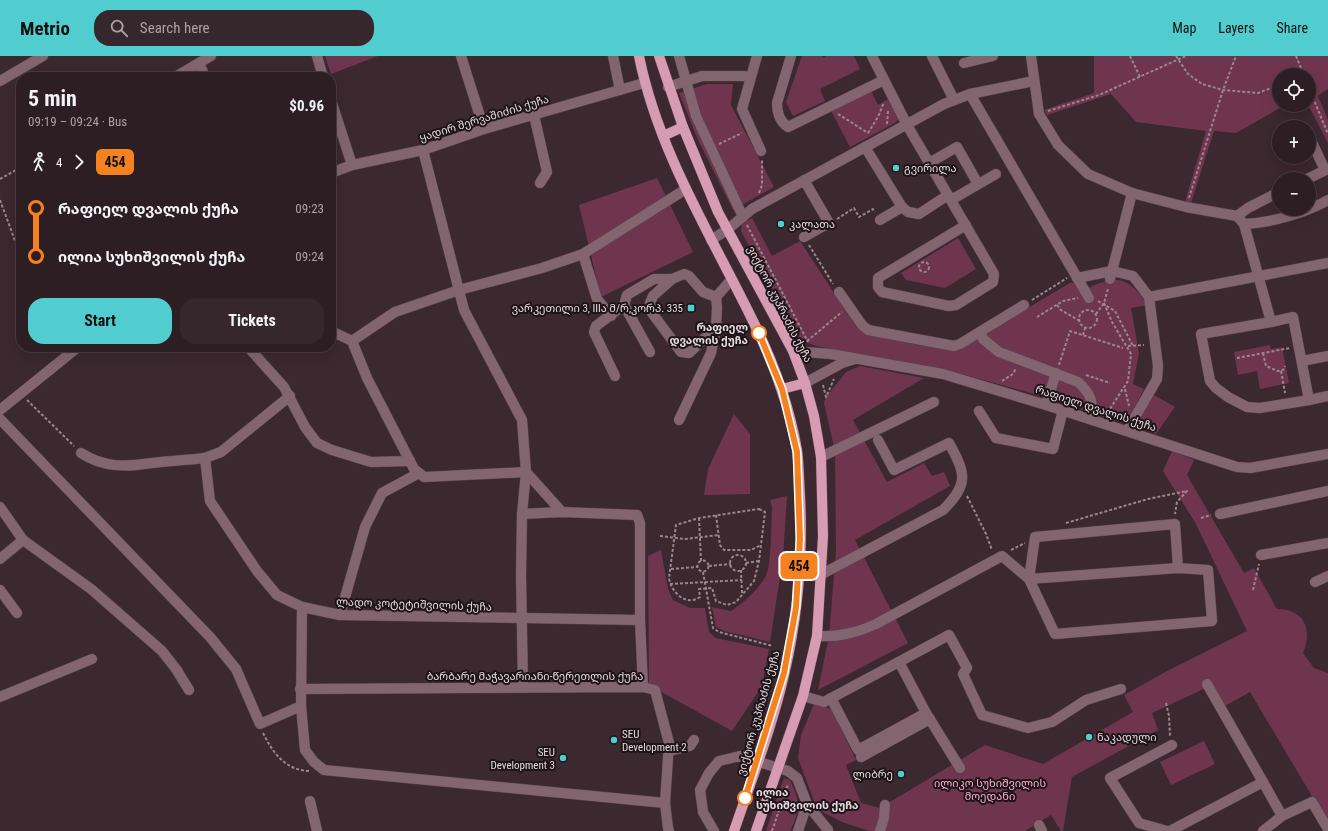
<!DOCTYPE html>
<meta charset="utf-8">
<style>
:root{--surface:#2d1e23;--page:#35272b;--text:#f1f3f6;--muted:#a7a2a6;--line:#483c41;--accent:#52cdcf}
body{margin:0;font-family:"Roboto Condensed","Noto Sans Georgian",sans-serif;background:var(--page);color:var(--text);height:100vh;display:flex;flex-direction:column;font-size:15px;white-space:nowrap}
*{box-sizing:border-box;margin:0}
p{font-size:13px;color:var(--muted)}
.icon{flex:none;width:22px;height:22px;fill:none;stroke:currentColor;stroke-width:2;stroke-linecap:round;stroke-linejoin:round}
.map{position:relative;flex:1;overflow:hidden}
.details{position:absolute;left:16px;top:16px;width:320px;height:280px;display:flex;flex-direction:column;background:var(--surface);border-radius:16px;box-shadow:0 4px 16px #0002,0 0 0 1px var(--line)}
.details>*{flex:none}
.badge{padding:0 8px;border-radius:6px;font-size:14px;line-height:26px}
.fabs{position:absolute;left:1272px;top:12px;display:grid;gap:8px}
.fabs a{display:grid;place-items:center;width:44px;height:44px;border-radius:50%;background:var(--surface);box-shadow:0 4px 16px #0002,0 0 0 1px var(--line);font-size:20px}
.map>.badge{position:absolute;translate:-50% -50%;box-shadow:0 0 0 2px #fff}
.legs{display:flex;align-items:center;gap:6px;height:44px;padding:0 12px;font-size:13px}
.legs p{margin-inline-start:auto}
.summary{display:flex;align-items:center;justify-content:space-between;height:68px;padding:0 12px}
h1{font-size:22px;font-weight:700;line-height:30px}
.button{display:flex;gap:8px;margin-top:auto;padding:8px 12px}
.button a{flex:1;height:46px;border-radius:16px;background:var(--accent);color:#111;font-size:16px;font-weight:700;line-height:46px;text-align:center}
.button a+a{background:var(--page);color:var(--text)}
ul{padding:0 12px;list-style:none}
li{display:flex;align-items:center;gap:14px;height:48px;font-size:15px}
li i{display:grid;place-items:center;width:6px;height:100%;margin:0 5px;background:currentColor}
li i::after{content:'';width:10px;height:10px;margin:-5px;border:3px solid;border-radius:50%;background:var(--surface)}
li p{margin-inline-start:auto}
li:first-child i{background:linear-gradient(#0000 50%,currentColor 0)}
li:last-child i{background:linear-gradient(currentColor 50%,#0000 0)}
header{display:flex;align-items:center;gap:24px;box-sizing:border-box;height:56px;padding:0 20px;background:var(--accent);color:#111}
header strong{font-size:19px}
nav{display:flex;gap:22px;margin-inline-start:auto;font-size:14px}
.search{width:280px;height:36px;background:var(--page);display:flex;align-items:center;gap:10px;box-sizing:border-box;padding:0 14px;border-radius:16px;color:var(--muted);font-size:15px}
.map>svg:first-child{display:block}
.green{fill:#70354e}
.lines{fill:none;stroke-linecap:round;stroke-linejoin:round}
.minor-casing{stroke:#57444b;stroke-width:11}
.major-casing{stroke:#57444b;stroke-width:11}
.path{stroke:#98888d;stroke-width:2;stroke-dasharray:3 2;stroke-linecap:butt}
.minor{stroke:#836570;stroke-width:10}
.major{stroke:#d79bb2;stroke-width:10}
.line-1-casing{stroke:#fff;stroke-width:9}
.line-1{stroke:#f58220;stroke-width:6}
.poi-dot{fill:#52cdcf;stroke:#1d1417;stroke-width:1.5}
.stop-1-dot{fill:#fff;stroke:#f58220;stroke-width:2}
.labels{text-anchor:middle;stroke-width:4;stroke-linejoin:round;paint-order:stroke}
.street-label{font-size:11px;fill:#e5d8dc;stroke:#1d1417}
.poi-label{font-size:11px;fill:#e5d8dc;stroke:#1d1417;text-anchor:start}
.stop-label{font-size:11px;font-weight:bold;fill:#e5d8dc;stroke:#1d1417;text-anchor:end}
.park-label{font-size:11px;fill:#fdafcd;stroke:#1d1417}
</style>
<header>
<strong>Metrio</strong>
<div class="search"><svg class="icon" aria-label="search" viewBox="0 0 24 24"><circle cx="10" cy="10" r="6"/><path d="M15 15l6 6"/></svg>Search here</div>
<nav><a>Map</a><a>Layers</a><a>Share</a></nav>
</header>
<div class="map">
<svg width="1328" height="775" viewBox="0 0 1328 775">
<rect width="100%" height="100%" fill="#3c282f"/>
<g class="green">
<polygon points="325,0 378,0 331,18"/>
<polygon points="802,0 822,0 823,2 826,0 854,0 860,13 820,33 825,45 793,60 786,46"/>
<polygon points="1094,0 1328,0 1328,33 1318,40 1328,64 1328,87 1308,49 1309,19 1279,19 1279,49 1285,49 1236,77 1214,75 1191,147 1185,146 1206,75 1136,66 1111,38 1047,59 1044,54 1094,37"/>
<polygon points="707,28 733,28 731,49 774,131 733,154 698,84 679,37"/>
<polygon points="870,33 878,49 890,42 900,62 895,67 850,91 830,53"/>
<polygon points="657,122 693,196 601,241 579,149"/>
<path d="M752,162L772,200L800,185L857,272C885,282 929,294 959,293L1070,227L1083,224L1088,232C1120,218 1128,222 1148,249L1131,252L1139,297L1133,328L1144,333L1126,368L1027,336L951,315L816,290L800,284L741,175L742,168Z"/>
<polygon points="958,182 976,213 945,232 906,224 901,217"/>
<polygon points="1270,289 1271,293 1282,291 1289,327 1260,333 1257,315 1238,319 1234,296"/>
<polygon points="860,310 924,322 853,364 887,426 924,407 932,420 944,416 950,430 855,484 908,587 818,634 829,580 836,495 835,395 824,347 826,341 846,316"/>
<polygon points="1154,339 1175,351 1156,378 1135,371"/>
<polygon points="734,358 750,378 750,438 704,439 708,413"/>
<path d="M1172,395L1194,404L1187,419L1244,517L1254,512L1277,553C1304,553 1313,573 1303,597L1314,612L1328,617V767L1250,636L1225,650L1212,629L1152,657L1158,674L1072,721L1063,775H1061L1051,759L1025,775H869L842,766L817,753L798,702L801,679L814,648L824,650L832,654L856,704L846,709L861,747L880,752L985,689L1043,708L1133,656L1124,639L1169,614L1247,575L1196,468L1163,415Z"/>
<path d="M787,440L783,501L770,586L724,575L716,571L712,551L731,555C744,546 756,536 765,522C772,510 771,467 772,451L770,444Z"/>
<polygon points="661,494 668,533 673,544 690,552 705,552 709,576 716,582 769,593 762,630 732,675 649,629 648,500"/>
<polygon points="1204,685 1215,708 1171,729 1160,706"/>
<path d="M784,722L790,724C800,746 801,753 790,775H766Z"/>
</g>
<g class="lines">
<g class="minor-casing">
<g id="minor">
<polyline points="317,0 323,21"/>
<polyline points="461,0 484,73"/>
<polyline points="613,0 620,34"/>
<polyline points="679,0 696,60 743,161"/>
<polyline points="757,0 742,53 761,95"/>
<path d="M791,0L777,47C777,56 780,66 788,71L884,24"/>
<polyline points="872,0 907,69 994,218 993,226 956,249 949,250 882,236 878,231 878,222 966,169"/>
<polyline points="932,0 954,44"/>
<path d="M1031,0L1039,58L1058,89L1088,118L1132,137L1186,151L1237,160L1244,168C1270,167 1306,157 1328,144"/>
<polyline points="199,7 205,21"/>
<polyline points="964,7 993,0"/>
<polyline points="175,21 211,0"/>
<polyline points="0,25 43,0"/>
<polyline points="668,31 702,20 743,20 750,21"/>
<polyline points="970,38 1089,242"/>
<polyline points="331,44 352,109"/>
<polyline points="534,59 547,116 540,127"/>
<polyline points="1309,80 1325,114"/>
<polyline points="865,91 902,151"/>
<polyline points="423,94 464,254 522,364 526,416 522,458 521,519 523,631"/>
<polyline points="929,107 957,91 978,128"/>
<polyline points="331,117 352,109 423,94 484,73 644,27"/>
<polyline points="1307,123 1328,113"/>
<polyline points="951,144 996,118"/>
<polyline points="1237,160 1248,152 1279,136"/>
<polyline points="880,164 902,151 908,156 919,158 948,139"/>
<polyline points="1244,168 1271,266 1293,261 1309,344 1328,340"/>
<polyline points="804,181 829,167 804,124"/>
<polyline points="711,184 727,174 752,153 944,48 970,38 1034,25"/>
<polyline points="583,198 597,243 611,260"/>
<polyline points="1077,222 1112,215 1133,220 1149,241"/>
<polyline points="1110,223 1132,137"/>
<polyline points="839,236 862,269 868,274 954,290 960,288 1024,249"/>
<polyline points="716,241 731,224"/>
<polyline points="1271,266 1201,278 1210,325 1216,332 1228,341 1247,351 1260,352 1309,344"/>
<polyline points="716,272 689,297 681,296 652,257 650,247 653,240 672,223 684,218 689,220 703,236 716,241"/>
<polyline points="331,275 352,285 367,322 414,413 424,421 526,416"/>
<path d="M980,276L983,283L999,296L1078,326C1090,337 1095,346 1090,363"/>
<polyline points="352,285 395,256 459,234 542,212 583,198 686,133"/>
<polyline points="248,291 284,331 305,371 317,387 332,394 371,406 410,405"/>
<polyline points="793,295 831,298 943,318 1046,349 1237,411 1250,412 1328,398"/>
<polyline points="650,296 624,249 627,239 654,223 672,223"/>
<polyline points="1302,305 1328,300"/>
<polyline points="615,320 594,276 596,270 624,249"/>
<polyline points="805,327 842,307 855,303"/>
<polyline points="290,340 221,396 205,402 210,445 257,515 277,539 302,551 340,559 640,564"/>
<polyline points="1046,349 1056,317"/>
<polyline points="0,354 78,291"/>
<polyline points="979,355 996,382 1053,393 1063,354"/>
<polyline points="0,363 210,581 236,613 260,668 301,650 305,694 314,706 324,714 665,747"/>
<polyline points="679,364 711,297 716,272 717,251 716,241"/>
<polyline points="1127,375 1157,323 1158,310 1149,241 1328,207"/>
<path d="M81,397C104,412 126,411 152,407C170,405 188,404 205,402"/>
<polyline points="821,401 934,346"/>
<polyline points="526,416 562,456"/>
<polyline points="0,451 23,484 91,533 162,595 176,613 189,634"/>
<polyline points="522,458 562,456 637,459 640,467 640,564 643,631"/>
<polyline points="1220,458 1328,435"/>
<polyline points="1261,499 1328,487"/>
<polyline points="0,503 23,484"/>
<path d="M822,518L943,454C969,428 966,418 949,387L894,414L878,384"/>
<polyline points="1315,526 1328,520"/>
<polyline points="0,534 17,557"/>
<polyline points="340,559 365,471 382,437 419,417"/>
<path d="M817,580C839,581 856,577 876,568L1002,500L1029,523L1178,512L1208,514L1212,565L1055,578L1029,523L1035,481L1175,468L1178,512"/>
<polyline points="300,633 643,631 655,634 669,687 665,747 668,772 669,775"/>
<polyline points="803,640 824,646 949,579 967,612 963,618 982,659 1028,672 1052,666 1086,644 1121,633"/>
<polyline points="0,641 92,603"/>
<polyline points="831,642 858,694 926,657 899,606"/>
<polyline points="301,650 302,551"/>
<polyline points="926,657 960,712"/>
<polyline points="669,695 690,690 694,684"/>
<polyline points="861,701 930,663"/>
<polyline points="1263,726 1282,760 1312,746 1328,773"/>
<polyline points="310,745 317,775"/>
<polyline points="1039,769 1042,775"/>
<polyline points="714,775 703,756 700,734 709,717 719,705 740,700 788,715 797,722 807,748 828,774"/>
<polyline points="798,775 807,748"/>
<polyline points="880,775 884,762 885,749"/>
<polyline points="1167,775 1139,767 1110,722 1172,689"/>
<polyline points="1170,775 1263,726 1207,628"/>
<polyline points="1263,775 1282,760"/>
</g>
</g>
<g class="major-casing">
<g id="major">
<path d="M639,0C658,95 710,177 752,263C773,305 789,348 797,394C799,409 799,425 800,439C803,498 798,558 785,615C773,669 752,722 734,775"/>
<polyline points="659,0 683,71 718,156 793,295 805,327 814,360 821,401 823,480 817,580 803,640 756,775"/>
<polyline points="663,80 683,71"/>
<polyline points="782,333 805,327"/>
</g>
</g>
<g class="path">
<polyline points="1130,0 1140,21"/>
<polyline points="1176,0 1188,18 1202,28 1223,34 1258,37 1279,29"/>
<polyline points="1296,0 1304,19"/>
<polyline points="1309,32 1328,78"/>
<polyline points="1048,55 1099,39 1186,0"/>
<polyline points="838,58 868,77"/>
<polyline points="887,68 888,55"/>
<polyline points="868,77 878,61 884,46"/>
<polyline points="719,88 742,77"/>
<polyline points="0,123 21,111"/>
<polyline points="759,137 762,129 762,104"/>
<polyline points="1189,142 1223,34 1236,0"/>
<polyline points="0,144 21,201"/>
<polyline points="837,163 854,152 859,161 873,153 875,156"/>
<polyline points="747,169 808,286"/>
<polyline points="809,189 833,228"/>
<circle cx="924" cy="211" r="5"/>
<polyline points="1032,244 1067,222"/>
<polyline points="1098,245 1115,255 1133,290"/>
<polyline points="1104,247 1112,266 1131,298 1128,325 1106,359"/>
<polyline points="1057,249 1061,254 1080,265"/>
<circle cx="1088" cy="263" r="9"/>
<polyline points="1096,258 1104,247 1108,233"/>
<polyline points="1037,261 1063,245 1078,242"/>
<polyline points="1083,279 1085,272"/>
<polyline points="807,285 842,256"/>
<polyline points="1128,290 1144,289"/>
<polyline points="1263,297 1266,310 1278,315 1283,314 1285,310"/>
<polyline points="1237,302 1290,292"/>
<polyline points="1059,309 1070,275 1123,292"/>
<polyline points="1281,315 1285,337"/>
<polyline points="1086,319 1110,327"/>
<polyline points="1002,325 1013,318 1016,312"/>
<polyline points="823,329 826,341 834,323"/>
<polyline points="1125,333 1129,350"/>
<polyline points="27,344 74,390"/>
<polyline points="967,440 986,478 992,494"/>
<path d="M759,453L765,456L759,505L754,525L736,546L727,549L716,545L712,532L699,533L700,541C686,551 671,536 669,522L676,469L699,462Z"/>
<polyline points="716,459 720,489 724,494 751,494 761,489"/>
<polyline points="699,462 701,505"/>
<polyline points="1201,462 1211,459"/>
<polyline points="1066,467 1148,443 1187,435 1177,446 1175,458"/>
<polyline points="660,480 685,483 719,479"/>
<polyline points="1011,494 1025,487"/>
<circle cx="738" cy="507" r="8"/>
<circle cx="703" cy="510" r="5.5"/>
<polyline points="746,507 759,505"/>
<polyline points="709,510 731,508"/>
<polyline points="671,513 697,511"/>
<polyline points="741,514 742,537"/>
<polyline points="703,516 713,572 719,576 773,590"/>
<polyline points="670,528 742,524"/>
<polyline points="1253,534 1259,508"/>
<polyline points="1166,647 1169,660 1170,680"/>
<path d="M263,677C273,697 285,714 309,715"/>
<polyline points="772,775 788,728"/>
</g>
<use href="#minor" class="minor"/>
<use href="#major" class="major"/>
</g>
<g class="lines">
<g class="line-1-casing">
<polyline id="line-1" points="745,742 784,617 796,552 800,483 797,396 782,333 759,277"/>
</g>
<use href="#line-1" class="line-1"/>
</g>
<g class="poi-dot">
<circle cx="896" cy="112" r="4"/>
<circle cx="781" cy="168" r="4"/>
<rect x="687" y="248" width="8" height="8" rx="2"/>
<circle cx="1089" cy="681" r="4"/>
<circle cx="614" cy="684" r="4"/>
<circle cx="563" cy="702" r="4"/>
<circle cx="901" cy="718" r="4"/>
</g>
<g class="stop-1-dot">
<circle cx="759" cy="277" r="7"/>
<circle cx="745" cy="742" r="7"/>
</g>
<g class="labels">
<g class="street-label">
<text transform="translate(484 62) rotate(-17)" y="4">ყადირ შერვაშიძის ქუჩა</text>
<text transform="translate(780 248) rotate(63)" y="4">ვიქტორ კუპრაძის ქუჩა</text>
<text transform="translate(1096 352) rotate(18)" y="4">რაფიელ დვალის ქუჩა</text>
<text transform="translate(414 548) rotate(2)" y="4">ლადო კოტეტიშვილის ქუჩა</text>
<text x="535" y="624">ბარბარე მაჭავარიანი-წერეთლის ქუჩა</text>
<text transform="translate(758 657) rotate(-74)" y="4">ვიქტორ კუპრაძის ქუჩა</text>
</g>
<g class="poi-label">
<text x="904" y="116">გვირილა</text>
<text x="789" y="172">კალათა</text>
<text x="683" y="256" text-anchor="end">ვარკეთილი 3, IIIა მ/რ,კორპ. 335</text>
<text x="622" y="682">SEU<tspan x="622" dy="13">Development 2</tspan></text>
<text x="1097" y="685">ნაკადული</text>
<text x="555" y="700" text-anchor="end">SEU<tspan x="555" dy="13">Development 3</tspan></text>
<text x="893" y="722" text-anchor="end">ლიბრე</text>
</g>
<g class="stop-label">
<text x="748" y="275">რაფიელ<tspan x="748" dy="13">დვალის ქუჩა</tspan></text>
<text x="756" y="740" text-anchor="start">ილია<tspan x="756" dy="13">სუხიშვილის ქუჩა</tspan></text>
</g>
<g class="park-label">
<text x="990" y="731">ილიკო სუხიშვილის<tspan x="990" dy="13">მოედანი</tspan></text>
</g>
</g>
</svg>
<div class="fabs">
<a><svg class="icon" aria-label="locate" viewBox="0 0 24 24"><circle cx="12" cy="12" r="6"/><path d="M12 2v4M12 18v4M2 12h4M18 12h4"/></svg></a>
<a>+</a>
<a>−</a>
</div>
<b class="badge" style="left:799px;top:510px;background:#f58220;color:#111">454</b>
<section class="details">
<div class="summary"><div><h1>5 min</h1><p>09:19 – 09:24 · Bus</p></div><b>$0.96</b></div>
<div class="legs"><svg class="icon" aria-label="walk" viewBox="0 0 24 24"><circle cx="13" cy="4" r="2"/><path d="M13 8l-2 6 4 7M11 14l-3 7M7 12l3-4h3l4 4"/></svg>4<svg class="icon" aria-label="forward" viewBox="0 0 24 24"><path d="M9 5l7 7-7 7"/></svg><b class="badge" style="background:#f58220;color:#111">454</b></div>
<ul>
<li><i style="color:#f58220"></i><b>რაფიელ დვალის ქუჩა</b><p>09:23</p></li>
<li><i style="color:#f58220"></i><b>ილია სუხიშვილის ქუჩა</b><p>09:24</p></li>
</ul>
<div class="button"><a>Start</a><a>Tickets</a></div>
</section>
</div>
